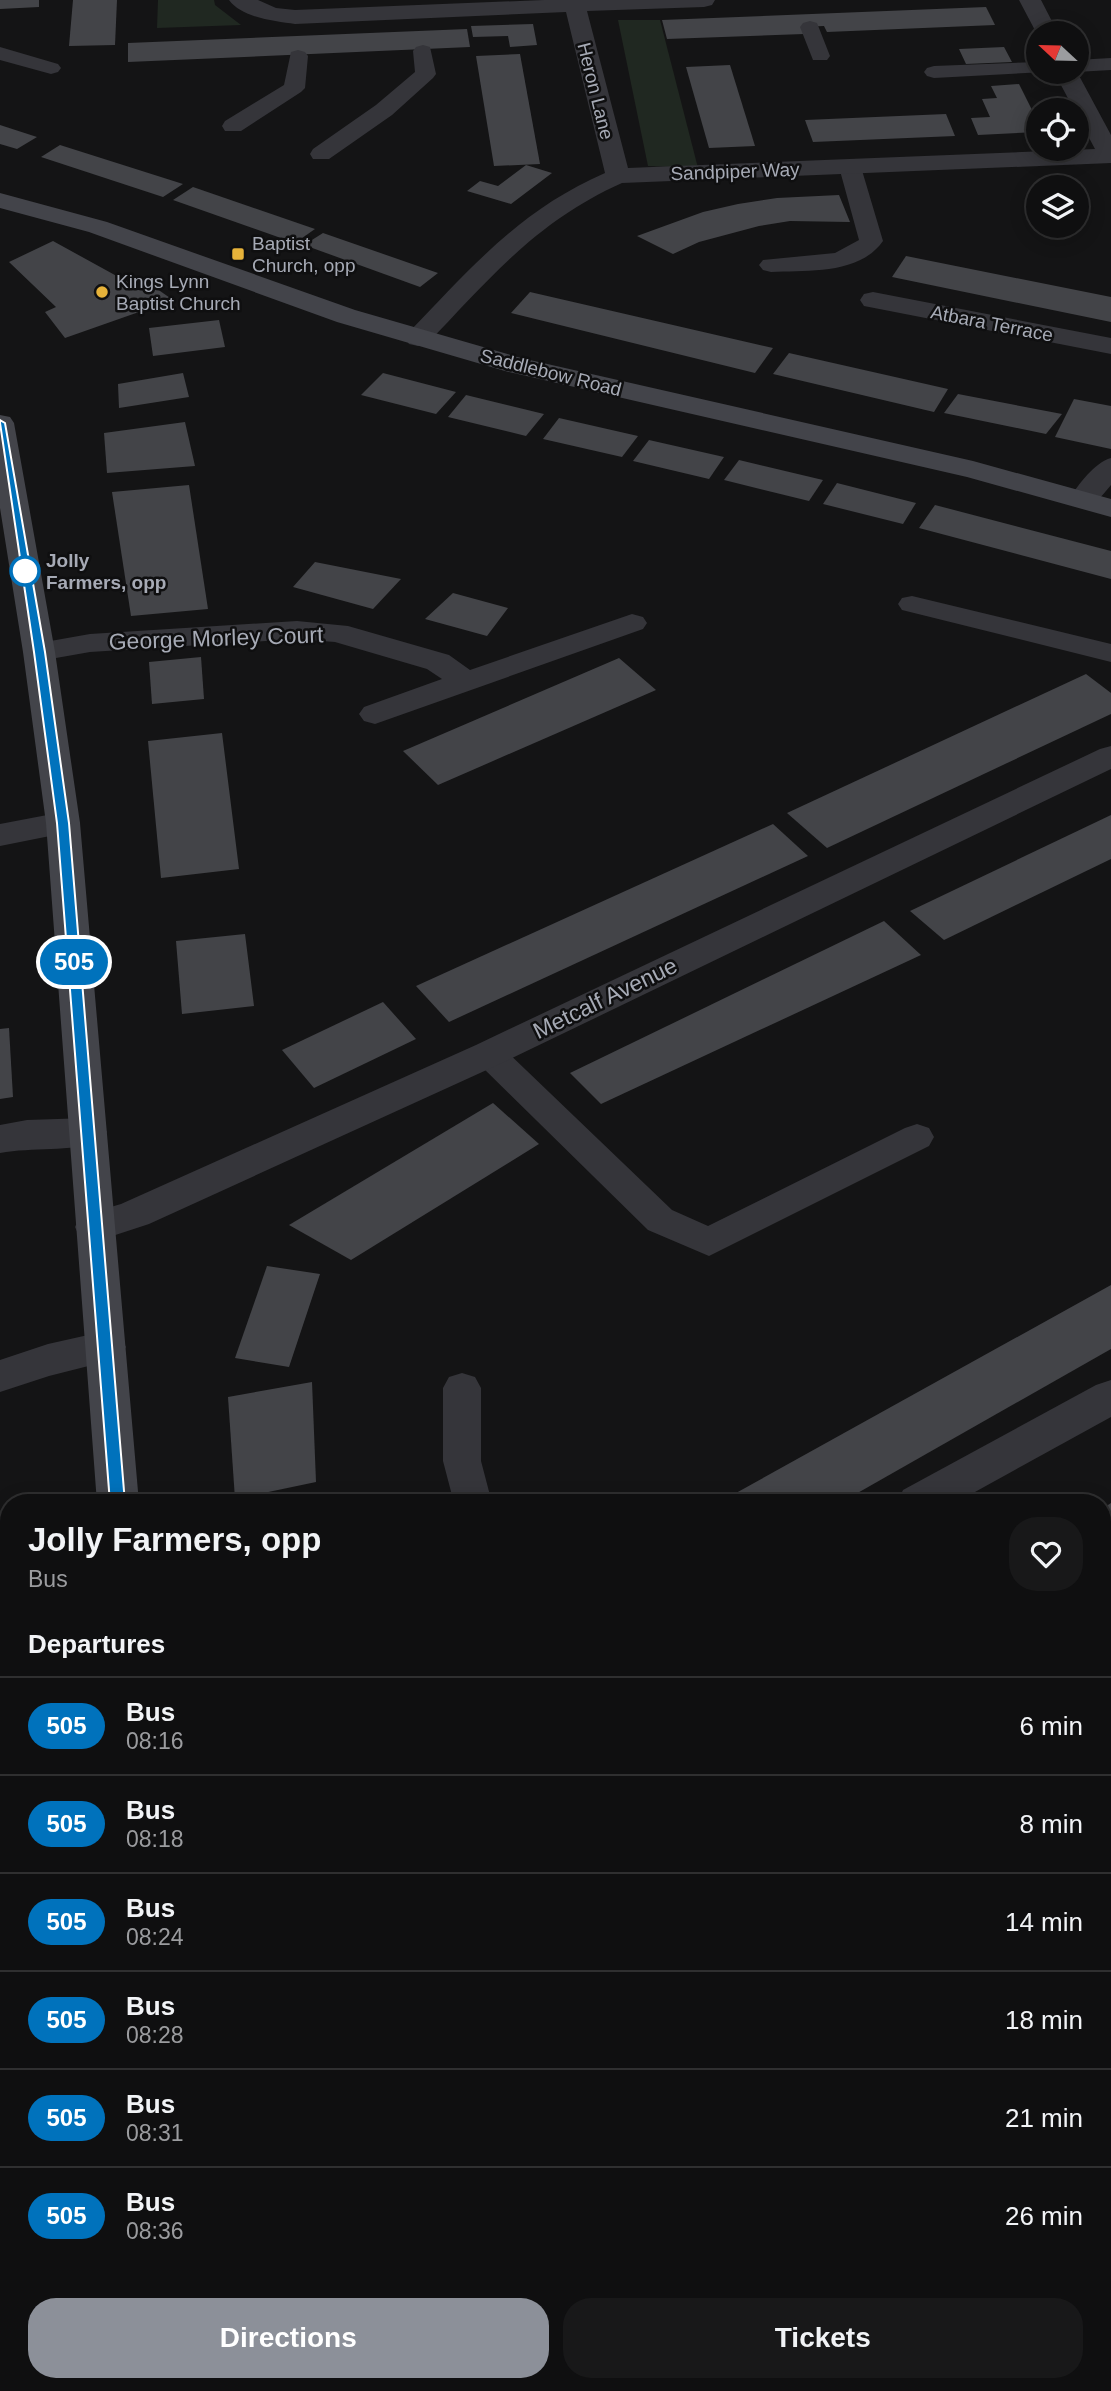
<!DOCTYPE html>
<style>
:root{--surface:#0f0f10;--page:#181819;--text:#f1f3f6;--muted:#9b9c9f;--line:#2f2f30;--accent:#8c9099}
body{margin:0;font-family:Arial,sans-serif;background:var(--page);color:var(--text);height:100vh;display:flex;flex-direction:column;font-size:26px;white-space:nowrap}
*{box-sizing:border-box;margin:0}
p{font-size:23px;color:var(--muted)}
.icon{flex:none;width:38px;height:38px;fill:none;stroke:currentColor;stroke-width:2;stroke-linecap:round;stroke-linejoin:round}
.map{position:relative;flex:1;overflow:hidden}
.sheet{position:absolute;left:0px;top:1494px;width:1111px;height:898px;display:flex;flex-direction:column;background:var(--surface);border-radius:28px 28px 0 0;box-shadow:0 4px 18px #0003,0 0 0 2px var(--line)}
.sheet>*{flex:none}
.badge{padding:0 14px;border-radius:23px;font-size:24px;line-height:46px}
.needle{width:46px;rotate:292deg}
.buttons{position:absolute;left:1026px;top:21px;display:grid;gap:14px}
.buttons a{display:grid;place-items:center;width:63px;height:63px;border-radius:50%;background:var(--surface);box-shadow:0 4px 18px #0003,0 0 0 2px var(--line);font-size:35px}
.map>.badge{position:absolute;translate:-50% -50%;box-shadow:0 0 0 4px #fff}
h2{padding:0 28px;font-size:26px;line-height:63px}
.round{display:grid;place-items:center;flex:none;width:74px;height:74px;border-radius:28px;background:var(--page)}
.summary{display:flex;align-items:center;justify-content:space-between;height:119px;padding:0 28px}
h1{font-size:33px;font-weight:600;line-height:52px}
.primary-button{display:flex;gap:14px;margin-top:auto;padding:14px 28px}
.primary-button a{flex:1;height:80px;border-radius:28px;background:var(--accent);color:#fff;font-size:28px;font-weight:600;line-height:80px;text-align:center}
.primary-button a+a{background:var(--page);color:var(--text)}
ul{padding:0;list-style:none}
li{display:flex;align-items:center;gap:21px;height:98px;padding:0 28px;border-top:2px solid var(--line)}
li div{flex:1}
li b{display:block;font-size:26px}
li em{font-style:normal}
li .badge{min-width:77px;font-weight:700;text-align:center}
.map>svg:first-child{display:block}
.green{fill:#202821}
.building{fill:#434448}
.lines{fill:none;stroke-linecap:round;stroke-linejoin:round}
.lane{fill:#35353a;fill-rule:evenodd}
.street{fill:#35353a;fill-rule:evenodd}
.secondary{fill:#43444a;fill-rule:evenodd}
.line{fill:#0072bc;stroke:#fff;stroke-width:2}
.poi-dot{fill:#e7b33a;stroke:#0f0f10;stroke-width:2.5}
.stop-dot{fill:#fff;stroke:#0072bc;stroke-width:3.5}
.labels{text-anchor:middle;stroke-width:5;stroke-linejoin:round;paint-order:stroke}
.far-street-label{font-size:19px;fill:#a6aab5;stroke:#0f0f10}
.far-poi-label{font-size:19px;fill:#a6aab5;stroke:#0f0f10;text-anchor:start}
.far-stop-label{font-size:19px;font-weight:bold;fill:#a6aab5;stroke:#0f0f10;text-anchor:start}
.street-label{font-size:23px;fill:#a6aab5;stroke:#0f0f10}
</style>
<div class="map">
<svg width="1111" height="2391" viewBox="0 0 1111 2391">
<rect width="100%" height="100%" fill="#141415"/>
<g class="green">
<polygon points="158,0 214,0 215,5 241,25 157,28"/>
<polygon points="618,20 660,20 698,168 648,166"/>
<polygon points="1111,2298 1111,2391 964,2391 976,2384 1102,2384 1103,2303"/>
</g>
<g class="building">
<polygon points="0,0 39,0 39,7 0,9"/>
<polygon points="73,0 117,0 115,45 69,46"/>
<polygon points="986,7 995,25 827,32 824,26 801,27 804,34 667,39 662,20"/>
<polygon points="533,24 537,45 510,47 508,36 473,37 471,26"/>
<polygon points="467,29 470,47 128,62 128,43"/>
<polygon points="1004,47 1012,62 966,64 959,49"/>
<polygon points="520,54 540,164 494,166 476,56"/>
<polygon points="730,65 755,146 709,148 686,67"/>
<polygon points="1019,84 1038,122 1038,132 978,135 971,118 990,117 982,99 997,98 991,86"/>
<polygon points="946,114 955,136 813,142 805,120"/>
<polygon points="0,125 37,137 17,149 0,144"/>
<polygon points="60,145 183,184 163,197 41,157"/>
<polygon points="526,165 552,173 511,204 467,191 480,181 498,186"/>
<polygon points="193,187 315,229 295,243 173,200"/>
<polygon points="839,195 850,222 790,221 759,226 699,242 673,254 637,236 703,212 738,204 777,198"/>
<polygon points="323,233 438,273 420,287 304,245"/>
<polygon points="53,241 133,285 150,284 173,300 65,338 45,312 56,307 9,262"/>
<polygon points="906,256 1111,297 1111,322 892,277"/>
<polygon points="530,292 773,348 755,373 511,313"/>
<polygon points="219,320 225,347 153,356 149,328"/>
<polygon points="789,353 948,389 934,412 773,374"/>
<polygon points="183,373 189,397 119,408 118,384"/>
<polygon points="383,373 456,392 436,414 361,395"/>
<polygon points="958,394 1062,414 1046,434 944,413"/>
<polygon points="466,395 544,414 526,436 448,417"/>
<polygon points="1074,399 1111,406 1111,449 1055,437"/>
<polygon points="559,418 638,436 622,457 543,439"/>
<polygon points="185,422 195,466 107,473 104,433"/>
<polygon points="649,440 724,457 709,479 633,461"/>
<polygon points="739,460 823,480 809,501 724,480"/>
<polygon points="837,483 916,503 903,524 823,504"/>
<polygon points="189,485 208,609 131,616 112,492"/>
<polygon points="935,505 1111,551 1111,579 919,528"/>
<polygon points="315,562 401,579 373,609 293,587"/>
<polygon points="453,593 508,608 487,636 425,619"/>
<polygon points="201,657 204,699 152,704 149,662"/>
<polygon points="619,658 656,690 438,785 403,751"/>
<polygon points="1086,674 1111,693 1111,714 827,848 787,813"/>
<polygon points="222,733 239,869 161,878 148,741"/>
<polygon points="1111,815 1111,859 944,940 910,911"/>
<polygon points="773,824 808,856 449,1022 416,986"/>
<polygon points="884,921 921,955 601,1104 570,1073"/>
<polygon points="245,934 254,1006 182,1014 176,941"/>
<polygon points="383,1002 416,1039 314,1088 282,1050"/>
<polygon points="9,1028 13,1097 0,1099 0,1029"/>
<polygon points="493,1103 539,1144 351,1260 289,1225"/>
<polygon points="267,1266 320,1274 289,1367 235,1358"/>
<polygon points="1111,1285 1111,1349 840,1503 718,1503"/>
<polygon points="312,1382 316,1482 235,1499 228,1397"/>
<polygon points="1111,1503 1111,1590 1102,1595 1102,1509"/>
<polygon points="1111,1978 1111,2031 1102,2021 1102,1984"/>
<polygon points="430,2384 555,2384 560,2391 435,2391"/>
</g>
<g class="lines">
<g class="lane">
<polygon points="810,21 817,23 830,56 827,60 813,60 800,27 803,23"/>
<polygon points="423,45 430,47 436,74 433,78 392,115 329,159 313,159 310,154 313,149 376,105 415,72 413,51 416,47"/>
<polygon points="0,47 58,64 61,68 58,72 51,74 0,60"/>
<polygon points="298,50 305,52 308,56 305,88 301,92 241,131 225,131 222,126 225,121 284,85 291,52"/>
<polygon points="1111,58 1111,70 1076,72 1074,72 1076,72 1076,60"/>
<polygon points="1038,62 1038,72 1045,72 934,78 927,76 924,72 927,68 934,66"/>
<path d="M850,160L858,162L861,167L883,241C859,275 808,270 771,272L763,270L759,265L763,260L835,253L859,240L839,167L842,162Z"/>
<polygon points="912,596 1111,644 1111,662 902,610 898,604 902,598"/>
<polygon points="489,1042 501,1046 672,1210 708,1226 905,1128 917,1124 929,1128 934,1137 929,1146 709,1256 648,1230 477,1062 472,1054 477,1046"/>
<polygon points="462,1373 475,1377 481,1388 481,1461 492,1503 454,1503 443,1461 443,1388 449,1377"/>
</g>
<g class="street">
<path d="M229,0H258L276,8L295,10L544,0H715L712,5L704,7L587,11L628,168L1095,149L1054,72L1076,70L1111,135V163L622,183C537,221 490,278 427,344L418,346L409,344L405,338L409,332C472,267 520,210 605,173L566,12L295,24C275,21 242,18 229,0Z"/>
<polygon points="1019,0 1041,0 1058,33 1038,33 1038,36"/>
<polygon points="873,292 1111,338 1111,354 864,306 860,300 864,294"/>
<path d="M1111,458V485C1099,499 1093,510 1073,505L1069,499C1079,484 1094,463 1111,458Z"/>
<polygon points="632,614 643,617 647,623 643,629 375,724 364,721 359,714 364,707 442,679 427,669 335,642 297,639 90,652 39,661 28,659 23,652 28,645 90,634 297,621 348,626 449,655 470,670"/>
<polygon points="1111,746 1111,769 502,1063 149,1224 94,1242 80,1238 75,1227 80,1216 121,1204 476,1045 1100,749"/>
<polygon points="63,812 75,815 80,823 75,831 0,846 0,824"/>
<path d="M88,1118L101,1122L107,1132L101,1142C69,1152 33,1147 0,1153V1125L27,1120Z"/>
<polygon points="106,1331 120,1336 126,1347 120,1358 49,1376 0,1392 0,1360 48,1344"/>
<polygon points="1111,1380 1111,1417 955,1503 897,1503 903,1490 1096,1385"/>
<polygon points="1111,1820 1111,1867 1102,1870 1102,1823"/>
</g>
<g class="secondary">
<polygon points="0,193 107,222 355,310 521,358 973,461 1111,499 1111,517 967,477 505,371 337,322 89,232 0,208"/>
<polygon points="0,415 10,417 14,423 55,652 80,823 139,1503 97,1503 46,823 23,652 0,508"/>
<polygon points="169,2384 223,2384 224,2391 170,2391"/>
</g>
</g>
<polygon class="line" points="0,420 5,423 45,652 69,823 125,1503 118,1510 110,1503 57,823 34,652 0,423"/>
<g class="poi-dot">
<rect x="231" y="247" width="14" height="14" rx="3.5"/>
<circle cx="102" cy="292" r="7"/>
</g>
<circle class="stop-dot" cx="25" cy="571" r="14"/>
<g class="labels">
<g class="far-street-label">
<text transform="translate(596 91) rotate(76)" y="7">Heron Lane</text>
<text transform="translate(735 171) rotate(-2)" y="7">Sandpiper Way</text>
<text transform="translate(992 323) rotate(11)" y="7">Atbara Terrace</text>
<text transform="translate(551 372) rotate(14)" y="7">Saddlebow Road</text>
</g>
<g class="far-poi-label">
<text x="252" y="250">Baptist<tspan x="252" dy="22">Church, opp</tspan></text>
<text x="116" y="288">Kings Lynn<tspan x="116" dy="22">Baptist Church</tspan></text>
</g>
<g class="far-stop-label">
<text x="46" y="567">Jolly<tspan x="46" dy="22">Farmers, opp</tspan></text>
</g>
<g class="street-label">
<text transform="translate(216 638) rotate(-2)" y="8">George Morley Court</text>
<text transform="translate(605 998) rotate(-26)" y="8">Metcalf Avenue</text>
</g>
</g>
</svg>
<div class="buttons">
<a><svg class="needle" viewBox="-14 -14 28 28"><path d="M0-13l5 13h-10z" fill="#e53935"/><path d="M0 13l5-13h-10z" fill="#9b9c9f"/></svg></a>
<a><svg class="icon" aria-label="locate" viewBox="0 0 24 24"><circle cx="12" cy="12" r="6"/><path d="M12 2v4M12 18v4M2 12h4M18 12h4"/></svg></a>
<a><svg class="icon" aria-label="layers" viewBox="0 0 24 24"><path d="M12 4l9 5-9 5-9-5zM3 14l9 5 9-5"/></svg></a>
</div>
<b class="badge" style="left:74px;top:962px;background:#0072bc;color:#fff">505</b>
<section class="sheet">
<div class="summary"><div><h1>Jolly Farmers, opp</h1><p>Bus</p></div><a class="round"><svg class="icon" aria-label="heart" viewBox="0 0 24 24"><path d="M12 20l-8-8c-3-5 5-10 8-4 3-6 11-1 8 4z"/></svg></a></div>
<h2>Departures</h2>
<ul>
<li><span class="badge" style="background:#0072bc;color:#fff">505</span><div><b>Bus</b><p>08:16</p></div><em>6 min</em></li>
<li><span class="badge" style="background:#0072bc;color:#fff">505</span><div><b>Bus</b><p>08:18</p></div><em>8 min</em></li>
<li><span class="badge" style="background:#0072bc;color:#fff">505</span><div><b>Bus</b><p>08:24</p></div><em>14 min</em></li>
<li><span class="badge" style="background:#0072bc;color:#fff">505</span><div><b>Bus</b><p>08:28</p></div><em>18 min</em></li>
<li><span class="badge" style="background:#0072bc;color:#fff">505</span><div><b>Bus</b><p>08:31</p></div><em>21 min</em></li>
<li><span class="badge" style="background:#0072bc;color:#fff">505</span><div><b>Bus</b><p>08:36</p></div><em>26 min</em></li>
</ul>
<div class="primary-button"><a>Directions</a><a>Tickets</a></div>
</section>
</div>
